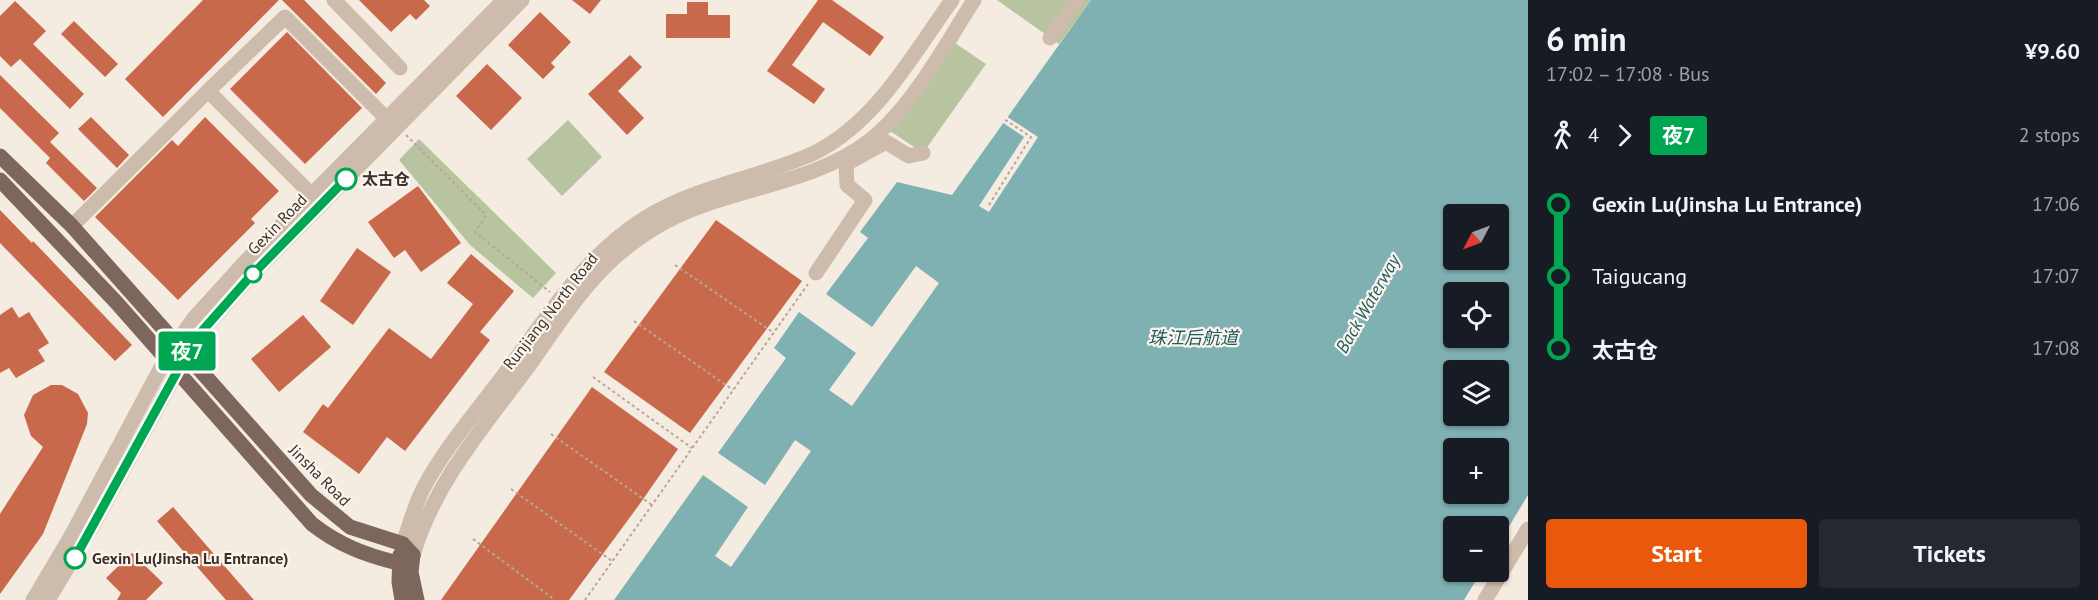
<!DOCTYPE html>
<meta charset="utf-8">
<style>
:root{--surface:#171b24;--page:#242831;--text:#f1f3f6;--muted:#9ea1a6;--accent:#ea580c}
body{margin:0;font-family:"PT Sans","Noto Sans SC",sans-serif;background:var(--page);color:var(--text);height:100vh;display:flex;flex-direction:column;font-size:22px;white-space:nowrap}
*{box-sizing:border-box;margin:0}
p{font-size:20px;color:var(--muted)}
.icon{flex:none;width:33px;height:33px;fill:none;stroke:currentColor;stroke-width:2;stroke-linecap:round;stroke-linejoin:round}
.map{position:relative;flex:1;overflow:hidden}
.drawer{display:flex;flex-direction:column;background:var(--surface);width:570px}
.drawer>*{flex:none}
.badge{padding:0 12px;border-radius:4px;font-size:21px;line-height:39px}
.needle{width:39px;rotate:229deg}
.buttons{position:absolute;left:1443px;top:204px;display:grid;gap:12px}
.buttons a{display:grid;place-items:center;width:66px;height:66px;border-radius:6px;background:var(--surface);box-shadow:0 2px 4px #0004;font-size:30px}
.map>.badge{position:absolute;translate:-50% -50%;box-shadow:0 0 0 3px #fff}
.legs{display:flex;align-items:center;gap:9px;height:66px;padding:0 18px;font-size:20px}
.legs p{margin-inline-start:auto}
.headline{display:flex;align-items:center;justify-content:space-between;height:102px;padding:0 18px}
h1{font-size:33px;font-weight:700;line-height:45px}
.action{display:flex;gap:12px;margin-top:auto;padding:12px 18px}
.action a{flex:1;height:69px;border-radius:6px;background:var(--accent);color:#fff;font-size:24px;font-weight:700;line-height:69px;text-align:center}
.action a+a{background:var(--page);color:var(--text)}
ul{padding:0 18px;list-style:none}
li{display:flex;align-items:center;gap:21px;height:72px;font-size:22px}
li i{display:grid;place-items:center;width:9px;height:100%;margin:0 8px;background:currentColor}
li i::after{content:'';width:15px;height:15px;margin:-8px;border:4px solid;border-radius:50%;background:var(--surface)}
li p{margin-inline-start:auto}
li:first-child i{background:linear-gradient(#0000 50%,currentColor 0)}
li:last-child i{background:linear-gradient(currentColor 50%,#0000 0)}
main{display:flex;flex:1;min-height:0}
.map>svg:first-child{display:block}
.green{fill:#b8c4a0}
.water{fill:#7fb0b2;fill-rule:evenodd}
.pier{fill:#f4ebe1}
.building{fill:#c8694b}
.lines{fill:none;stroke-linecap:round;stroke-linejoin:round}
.path{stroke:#b9a596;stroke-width:2;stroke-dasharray:3 3;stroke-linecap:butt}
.minor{stroke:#cdbbac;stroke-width:15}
.major{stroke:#7d675c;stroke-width:15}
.line-1-casing{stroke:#fff;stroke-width:14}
.line-1{stroke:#00a651;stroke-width:9}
.stop-1-dot{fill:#fff;stroke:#00a651;stroke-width:3}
.labels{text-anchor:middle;stroke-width:4.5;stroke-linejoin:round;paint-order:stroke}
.stop-label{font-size:16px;font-weight:bold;fill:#3b302b;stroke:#fbf5ee;text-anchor:start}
.street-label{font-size:16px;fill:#3b302b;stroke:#fbf5ee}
.water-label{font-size:18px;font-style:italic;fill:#1f5a5e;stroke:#fbf5ee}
</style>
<main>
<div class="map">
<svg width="1528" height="600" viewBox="0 0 1528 600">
<rect width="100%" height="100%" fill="#f4ebe1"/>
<g class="green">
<polygon points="997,0 1091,0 1059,44"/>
<polygon points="952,41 986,64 923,153 887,129"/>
<polygon points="568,120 602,157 562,196 527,159"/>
<polygon points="419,139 556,273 533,298 470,245 399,160"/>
</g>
<path class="water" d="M1091,0H1528V495L1499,543L1498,526H1454V572H1481L1464,600H614L703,475L748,507L715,556L731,567L811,451L795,440L765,485L718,453L786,358L774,348L799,312L856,353L829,390L852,406L939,283L916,266L872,327L826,294L868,238L860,232L897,182L952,195ZM1454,214H1498V260H1454ZM1454,292H1498V338H1454ZM1454,370H1498V416H1454ZM1454,448H1498V494H1454Z"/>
<polygon class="pier" points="1006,116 1038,137 989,212 979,206 1024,137 1002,122"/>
<g class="building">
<polygon points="203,0 279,0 163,117 125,79"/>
<polygon points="282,0 304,0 386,83 376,94"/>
<polygon points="359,0 424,0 430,6 416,20 410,14 391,32"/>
<polygon points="572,0 601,0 590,14"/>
<polygon points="818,0 832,0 884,37 870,56 823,22 792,65 825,89 814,104 767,71"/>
<polygon points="15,1 46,31 33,44 84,94 70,109 20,59 11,67 0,56 0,16"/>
<polygon points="687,2 708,2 708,15 730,15 730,38 666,38 666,14 687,14"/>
<polygon points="540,12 571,42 551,63 555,67 543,79 508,45"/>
<polygon points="74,21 118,64 105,77 61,34"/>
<polygon points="287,32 362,108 305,164 230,89"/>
<polygon points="630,55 642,67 618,91 644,118 627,135 588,94"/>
<polygon points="487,64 522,98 491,130 456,96"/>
<polygon points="0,75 59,133 50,142 97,188 84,201 46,163 50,158 0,108"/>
<polygon points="91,117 129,155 117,168 78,129"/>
<polygon points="205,117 279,191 251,219 255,223 178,300 95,217 172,140 178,146"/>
<polygon points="418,186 461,243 421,272 405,250 394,258 368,222"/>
<polygon points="0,210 32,243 33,241 132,345 115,361 0,243"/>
<polygon points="716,220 802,281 690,433 604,372"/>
<polygon points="357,248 391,272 353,325 320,301"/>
<polygon points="471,254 514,291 480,332 490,340 405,451 387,437 359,474 303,432 323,404 328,408 389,328 431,359 473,304 447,283"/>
<polygon points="12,307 19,318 29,312 49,343 38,350 45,361 16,378 9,368 0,373 0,315"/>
<polygon points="303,315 331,347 279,392 251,359"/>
<polygon points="51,385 62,385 78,394 88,413 87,424 43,534 0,594 0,514 43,447 31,436 24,415 33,395"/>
<polygon points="592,387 678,449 639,505 569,600 441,600"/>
<polygon points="173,507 254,600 226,600 157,521"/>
<polygon points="132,553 163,583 146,600 117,600 121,593 106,578"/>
</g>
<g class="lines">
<g class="path">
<polyline points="406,135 486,215 475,232 550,292"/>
<polyline points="989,205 1031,137 1004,119"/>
<polyline points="675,265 774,333"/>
<polyline points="634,321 733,390"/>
<polyline points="593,377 692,448"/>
<polyline points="551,434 652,505"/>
<polyline points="511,489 612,561"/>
<polyline points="473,539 555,600"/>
<polyline points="585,600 808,284"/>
</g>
<g class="minor">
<polyline points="334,0 400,68"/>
<polyline points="1050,38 1077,0"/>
<polyline points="208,91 285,17 386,118"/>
<polyline points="72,226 208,91 311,194"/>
<polyline points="816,273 865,200 847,185 846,164 886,142 909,156 923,153"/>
<path d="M403,544C409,526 414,507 423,489C446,445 483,404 512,364C552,310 587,254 645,218C697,186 759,178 814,153C876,123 913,54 952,0"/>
<path d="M413,555C434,484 482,429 525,371C549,338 571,303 599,273C619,251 648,230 675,217C737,187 813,184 869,141C912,108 945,45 974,0"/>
<polyline points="33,600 71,536 166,358 194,318 244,263 504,0"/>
<polyline points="48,600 92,527 195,339 248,279 522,0"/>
<polyline points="1485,600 1528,529"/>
</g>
<g class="major">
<polyline points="0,156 72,226 311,495 350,527 403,544 413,555"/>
<path d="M0,180L116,302L312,524C339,545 365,555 398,563L413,555"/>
<polyline points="400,555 399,582 402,600"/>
<polyline points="413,555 411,572 417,600"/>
</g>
</g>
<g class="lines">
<g class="line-1-casing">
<polyline id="line-1" points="75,558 195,339 248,279 346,179"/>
</g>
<use href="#line-1" class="line-1"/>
</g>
<g class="stop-1-dot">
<circle cx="346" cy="179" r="10"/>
<circle cx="253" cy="274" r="8"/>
<circle cx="75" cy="558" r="10"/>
</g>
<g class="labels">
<g class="stop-label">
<text x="362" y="185">太古仓</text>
<text x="92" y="564">Gexin Lu(Jinsha Lu Entrance)</text>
</g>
<g class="street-label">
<text transform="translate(277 224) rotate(-46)" y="6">Gexin Road</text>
<text transform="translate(550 311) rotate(-52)" y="6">Runjiang North Road</text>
<text transform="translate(320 475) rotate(45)" y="6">Jinsha Road</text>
</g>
<g class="water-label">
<text transform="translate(1368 304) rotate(-60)" y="6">Back Waterway</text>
<text x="1193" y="344">珠江后航道</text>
</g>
</g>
</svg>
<div class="buttons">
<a><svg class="needle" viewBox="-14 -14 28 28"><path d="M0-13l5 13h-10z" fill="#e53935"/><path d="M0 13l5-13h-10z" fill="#9ea1a6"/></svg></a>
<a><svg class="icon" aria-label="locate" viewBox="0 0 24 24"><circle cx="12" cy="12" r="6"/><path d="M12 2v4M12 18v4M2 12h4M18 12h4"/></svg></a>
<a><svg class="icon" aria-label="layers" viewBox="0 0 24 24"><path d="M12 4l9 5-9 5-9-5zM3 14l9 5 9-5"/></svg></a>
<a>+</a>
<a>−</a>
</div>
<b class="badge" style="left:187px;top:351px;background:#00a651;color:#fff">夜7</b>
</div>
<section class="drawer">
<div class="headline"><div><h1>6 min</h1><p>17:02 – 17:08 · Bus</p></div><b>¥9.60</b></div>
<div class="legs"><svg class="icon" aria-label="walk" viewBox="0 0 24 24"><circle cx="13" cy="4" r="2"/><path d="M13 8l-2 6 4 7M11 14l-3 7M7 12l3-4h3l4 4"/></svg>4<svg class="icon" aria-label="forward" viewBox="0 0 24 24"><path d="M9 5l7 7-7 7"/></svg><b class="badge" style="background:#00a651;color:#fff">夜7</b><p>2 stops</p></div>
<ul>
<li><i style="color:#00a651"></i><b>Gexin Lu(Jinsha Lu Entrance)</b><p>17:06</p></li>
<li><i style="color:#00a651"></i><span>Taigucang</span><p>17:07</p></li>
<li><i style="color:#00a651"></i><b>太古仓</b><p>17:08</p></li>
</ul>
<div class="action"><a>Start</a><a>Tickets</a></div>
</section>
</main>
